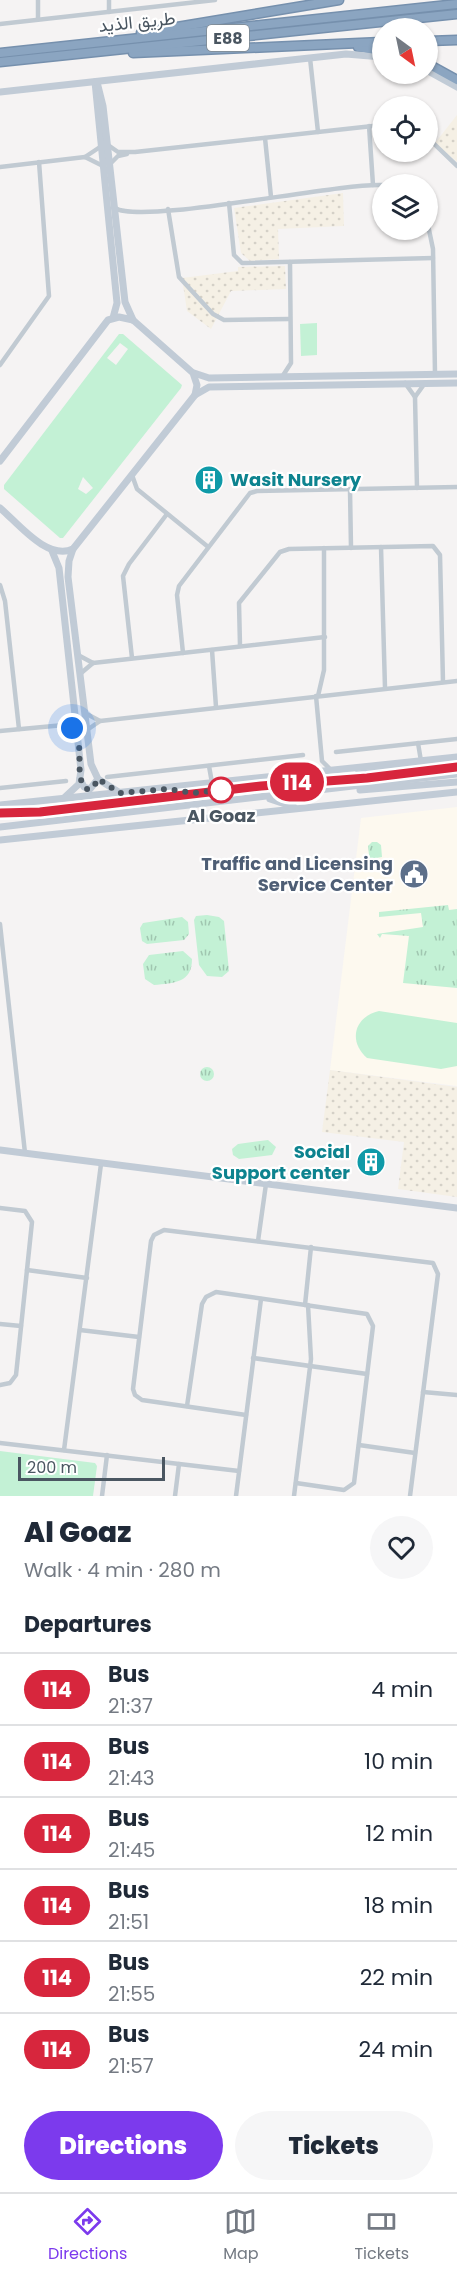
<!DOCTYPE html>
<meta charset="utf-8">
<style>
:root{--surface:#fff;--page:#f6f6f7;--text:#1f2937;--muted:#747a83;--line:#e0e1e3;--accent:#7c3aed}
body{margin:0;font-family:Poppins,Vazirmatn,sans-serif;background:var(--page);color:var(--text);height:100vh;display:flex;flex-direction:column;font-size:22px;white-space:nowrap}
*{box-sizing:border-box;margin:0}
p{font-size:20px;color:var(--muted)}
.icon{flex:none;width:33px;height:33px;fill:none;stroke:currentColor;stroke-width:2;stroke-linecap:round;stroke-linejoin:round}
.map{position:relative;height:1496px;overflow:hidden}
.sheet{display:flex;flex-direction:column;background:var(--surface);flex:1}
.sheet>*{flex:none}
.badge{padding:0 12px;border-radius:20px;font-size:21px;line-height:39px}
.needle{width:39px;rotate:147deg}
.buttons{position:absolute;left:372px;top:18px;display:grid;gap:12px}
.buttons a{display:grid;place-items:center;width:66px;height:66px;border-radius:50%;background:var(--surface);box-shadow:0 2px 4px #0004;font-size:30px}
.scale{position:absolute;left:18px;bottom:15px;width:147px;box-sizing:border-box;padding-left:6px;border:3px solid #4a5661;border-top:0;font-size:16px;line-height:21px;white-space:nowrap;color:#4a5661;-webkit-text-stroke:4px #fff;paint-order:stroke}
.you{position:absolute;width:30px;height:30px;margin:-15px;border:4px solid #fff;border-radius:50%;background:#1a73e8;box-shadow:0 0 0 9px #1a73e833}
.map>.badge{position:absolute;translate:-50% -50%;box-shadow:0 0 0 3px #fff}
h2{padding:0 24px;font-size:22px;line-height:54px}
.round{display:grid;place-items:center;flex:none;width:63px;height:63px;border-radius:32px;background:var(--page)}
.head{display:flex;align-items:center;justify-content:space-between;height:102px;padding:0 24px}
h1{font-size:28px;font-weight:800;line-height:45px}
.action{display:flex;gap:12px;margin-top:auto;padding:12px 24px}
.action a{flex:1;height:69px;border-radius:36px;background:var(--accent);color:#fff;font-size:24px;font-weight:800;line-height:69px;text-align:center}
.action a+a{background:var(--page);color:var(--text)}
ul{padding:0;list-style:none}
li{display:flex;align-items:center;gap:18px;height:72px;padding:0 24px;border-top:2px solid var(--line)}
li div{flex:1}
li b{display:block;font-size:22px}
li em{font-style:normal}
li .badge{min-width:66px;font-weight:700;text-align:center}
.tab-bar{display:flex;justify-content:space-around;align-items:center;height:84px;border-top:2px solid var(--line);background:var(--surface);font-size:16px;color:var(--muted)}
.tab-bar a{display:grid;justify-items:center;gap:3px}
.tab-bar .active{color:var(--accent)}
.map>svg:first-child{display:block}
.commercial{fill:#fdf9ef}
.grass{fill:url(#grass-tufts)}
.sand{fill:url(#sand-dots)}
.park{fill:#c3f1d5;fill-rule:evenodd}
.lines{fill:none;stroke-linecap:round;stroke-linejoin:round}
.highway-casing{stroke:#7690ad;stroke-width:11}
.street{stroke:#c1cad2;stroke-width:4.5}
.secondary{stroke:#c1cbd6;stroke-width:7}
.highway{stroke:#8ba5c1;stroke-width:8}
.line-casing{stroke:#fff;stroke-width:14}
.line{stroke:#d7263d;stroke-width:9}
.walk{stroke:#4a5661;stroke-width:6;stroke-dasharray:0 10.8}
.stop-dot{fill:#fff;stroke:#d7263d;stroke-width:3}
.labels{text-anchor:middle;stroke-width:4.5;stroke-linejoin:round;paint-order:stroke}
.shield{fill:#fff;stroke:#808990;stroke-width:1.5}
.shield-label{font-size:16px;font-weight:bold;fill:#4a5661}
.street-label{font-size:18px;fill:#4a5661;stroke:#fff}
.culture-label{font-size:18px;font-weight:bold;fill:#0d838f;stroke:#fff;text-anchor:start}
.stop-label{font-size:18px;font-weight:bold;fill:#4a5661;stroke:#fff}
.service-label{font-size:18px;font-weight:bold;fill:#4e5e75;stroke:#fff;text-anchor:end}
</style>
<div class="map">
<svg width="457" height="1496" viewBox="0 0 457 1496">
<defs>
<pattern id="grass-tufts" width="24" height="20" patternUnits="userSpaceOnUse" patternTransform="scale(1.5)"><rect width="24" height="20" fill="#c3f1d5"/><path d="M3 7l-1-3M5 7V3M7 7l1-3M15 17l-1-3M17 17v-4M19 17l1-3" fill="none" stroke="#a0c6b0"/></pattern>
<pattern id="sand-dots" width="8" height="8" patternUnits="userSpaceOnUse" patternTransform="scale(1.5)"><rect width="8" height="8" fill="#f5f0e5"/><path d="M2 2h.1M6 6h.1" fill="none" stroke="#d4d0c7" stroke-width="1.8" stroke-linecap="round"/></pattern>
</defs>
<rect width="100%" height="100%" fill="#f5f3f3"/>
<polygon class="commercial" points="457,807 457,1086 330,1070 361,818"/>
<g class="grass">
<polygon points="372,842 377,842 381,845 382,857 376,858 376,864 370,864 368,846"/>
<polygon points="448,905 449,910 457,909 457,988 403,983 409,936 382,934 380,938 377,934 423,927 421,913 379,917 379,912"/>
<polygon points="207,915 219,917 224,921 229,971 222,977 207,976 199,965 194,920 196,916"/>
<polygon points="182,917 188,922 189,934 184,940 147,944 142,941 140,928 143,923"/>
<path d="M183,951L192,959C192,983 174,983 154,985L145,979L143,964L149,955Z"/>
<circle cx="207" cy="1074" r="7"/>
<polygon points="268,1140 276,1147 272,1155 239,1159 233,1155 232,1149 238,1144"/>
</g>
<g class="sand">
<polygon points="457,115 457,162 435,143"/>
<polygon points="343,193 344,226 278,229 279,259 250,261 241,253 234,208"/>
<polygon points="285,266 286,289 231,291 211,329 187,311 182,278 238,271 238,267"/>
<polygon points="330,1070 457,1087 457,1197 398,1189 404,1142 322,1132"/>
</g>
<g class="park">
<polygon points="317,323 317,355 301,356 300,324"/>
<path d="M119,334H123L182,385L181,388L63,538H60L4,489V485ZM120,343L128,349L116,365L107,358ZM83,477L93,488L86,494L78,489Z"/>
<path d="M379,1011L457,1023V1066L441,1069L367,1058C348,1041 354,1017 379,1011Z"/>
<polygon points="0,1451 95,1463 97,1466 93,1496 0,1496"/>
</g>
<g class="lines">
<g class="highway-casing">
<g id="highway">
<polyline points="141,33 339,0"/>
<polyline points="428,41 457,40"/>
<polyline points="358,47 382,51"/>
<polyline points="0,53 457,4"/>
<polyline points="133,53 382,42"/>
<polyline points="0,62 457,14"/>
<polyline points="428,64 457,80"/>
</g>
</g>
<g class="street">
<polyline points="38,0 38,19"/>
<polyline points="109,0 109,12"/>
<polyline points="0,24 215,0"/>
<polyline points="310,58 318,132"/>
<polyline points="369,126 373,185"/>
<polyline points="265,138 271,197"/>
<polyline points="428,138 457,166"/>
<polyline points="108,145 118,152 135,152 382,125"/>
<polyline points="85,157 100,147"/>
<polyline points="110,164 118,156 127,154"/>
<polyline points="0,167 85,157 101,165"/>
<polyline points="229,203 234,255 242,263 433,258"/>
<path d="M115,208C142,225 335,183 382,185"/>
<polyline points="168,209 179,277 213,314 224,320 289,319"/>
<polyline points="428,225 433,249 435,374"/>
<polyline points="0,365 49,296 39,162"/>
<polyline points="282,377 291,363 290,262"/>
<polyline points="405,383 415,397"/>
<polyline points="132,475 137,489 207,546"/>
<polyline points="417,488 415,397 425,383"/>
<polyline points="350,490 351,548"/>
<polyline points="381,547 385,688"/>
<polyline points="0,585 5,601 19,729"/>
<polyline points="240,646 239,603 280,552 289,549 433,546 440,555 443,682"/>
<polyline points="212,650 216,707"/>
<polyline points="183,653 177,595 179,586 250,493 257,491 457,487"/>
<polyline points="78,655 93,663 325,637"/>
<polyline points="132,658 123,576 129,564 167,514"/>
<polyline points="80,674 93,663"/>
<polyline points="316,696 322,761 331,770"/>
<polyline points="318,696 324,670 324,548"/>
<polyline points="85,713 100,721"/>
<polyline points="87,730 100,721 457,681"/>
<polyline points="0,731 64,725 76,732"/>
<polyline points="418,743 421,761"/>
<polyline points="336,752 457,739"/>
<polyline points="209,766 212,783"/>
<polyline points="107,777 303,755"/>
<polyline points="0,788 66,781"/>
<polyline points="0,924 25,1153"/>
<polyline points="0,1208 25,1211 32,1222 16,1375 10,1383 0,1385"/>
<polyline points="258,1241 266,1184"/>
<polyline points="27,1270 87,1278"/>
<polyline points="305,1305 311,1247"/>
<polyline points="0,1324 21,1326"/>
<polyline points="80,1330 139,1337"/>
<polyline points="253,1358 367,1374"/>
<polyline points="423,1392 457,1395"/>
<polyline points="187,1406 202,1304 206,1297 216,1292 367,1314 373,1326 354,1483 344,1490 296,1483"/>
<polyline points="246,1415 142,1400 135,1395 133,1389 151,1241 154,1235 164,1230 433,1263 438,1274 410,1496"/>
<polyline points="0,1443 239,1471"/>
<polyline points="359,1445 415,1453"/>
<polyline points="64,1450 101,1164"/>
<polyline points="102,1496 107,1455"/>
<polyline points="175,1496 179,1464"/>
<polyline points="236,1496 261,1299"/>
<polyline points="294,1496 311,1359 308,1305"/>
</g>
<g class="secondary">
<polyline points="428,71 457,87"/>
<polyline points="95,82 117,303 113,318"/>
<polyline points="97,82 103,106 125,302 133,320"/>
<polyline points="0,92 346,54 382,57"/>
<polyline points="194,373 209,378 457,374"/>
<polyline points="195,395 209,387 457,383"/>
<path d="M0,461L108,320L119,317L133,320L193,373L197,385L195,395L73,549C47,561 18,523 0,508"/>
<polyline points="73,549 69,561 68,577 91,764 98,779 120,793"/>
<polyline points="52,551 59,568 81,770 79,784 65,797"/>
<polyline points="358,774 457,762"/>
<polyline points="80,779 84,787 90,789 98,779"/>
<polyline points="360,790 457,782"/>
<polyline points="270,799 294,807"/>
<polyline points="0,805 457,757"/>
<polyline points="0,813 40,812 261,786 367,778 457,767"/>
<polyline points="0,827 457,774"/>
<polyline points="0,840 457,792"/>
<polyline points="0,1150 457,1208"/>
</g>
<use href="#highway" class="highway"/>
</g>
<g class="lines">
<g class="line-casing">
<polyline id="line" points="0,813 40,812 261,786 367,778 457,767"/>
</g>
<use href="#line" class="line"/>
<path class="walk" d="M72,728C87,743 72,779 87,789L93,788L98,779L120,793L168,789L193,793L221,790"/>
</g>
<defs>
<g id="building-disc" transform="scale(1.5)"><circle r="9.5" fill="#0f9aa8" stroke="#fff"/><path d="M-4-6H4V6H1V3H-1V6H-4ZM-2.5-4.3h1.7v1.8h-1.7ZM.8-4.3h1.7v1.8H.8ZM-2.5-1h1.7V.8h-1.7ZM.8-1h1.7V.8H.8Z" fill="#fff"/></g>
<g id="civic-disc" transform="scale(1.5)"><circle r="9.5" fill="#5c6f8a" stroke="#fff"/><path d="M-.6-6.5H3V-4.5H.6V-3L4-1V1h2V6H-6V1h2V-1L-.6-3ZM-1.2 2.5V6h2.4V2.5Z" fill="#fff"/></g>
</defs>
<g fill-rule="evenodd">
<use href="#building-disc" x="209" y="480"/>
<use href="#civic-disc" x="414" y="874"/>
<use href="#building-disc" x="371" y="1162"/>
</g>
<circle class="stop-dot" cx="221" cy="790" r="12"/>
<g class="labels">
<rect class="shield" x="207" y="25" width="42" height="26" rx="4.5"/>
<g class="shield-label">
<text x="228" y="44">E88</text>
</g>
<g class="street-label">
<text transform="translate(137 22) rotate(-6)" y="6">طريق الذيد</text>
</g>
<g class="culture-label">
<text x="230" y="486">Wasit Nursery</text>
<text x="350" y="1158" text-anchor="end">Social<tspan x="350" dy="21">Support center</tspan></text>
</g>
<g class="stop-label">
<text x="221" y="822">Al Goaz</text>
</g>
<g class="service-label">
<text x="393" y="870">Traffic and Licensing<tspan x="393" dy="21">Service Center</tspan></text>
</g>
</g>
</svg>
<div class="buttons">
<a><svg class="needle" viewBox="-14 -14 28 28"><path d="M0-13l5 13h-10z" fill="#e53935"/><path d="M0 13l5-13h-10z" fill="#747a83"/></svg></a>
<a><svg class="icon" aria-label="locate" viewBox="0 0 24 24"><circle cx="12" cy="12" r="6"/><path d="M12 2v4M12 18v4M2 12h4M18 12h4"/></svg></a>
<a><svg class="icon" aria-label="layers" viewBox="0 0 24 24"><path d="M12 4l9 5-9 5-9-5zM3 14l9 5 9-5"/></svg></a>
</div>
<div class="scale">200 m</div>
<div class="you" style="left:72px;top:728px"></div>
<b class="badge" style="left:297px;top:782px;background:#d7263d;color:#fff">114</b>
</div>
<section class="sheet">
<div class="head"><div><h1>Al Goaz</h1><p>Walk · 4 min · 280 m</p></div><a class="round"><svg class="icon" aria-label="heart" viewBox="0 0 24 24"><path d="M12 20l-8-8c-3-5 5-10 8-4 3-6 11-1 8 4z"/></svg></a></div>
<h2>Departures</h2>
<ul>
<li><span class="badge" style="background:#d7263d;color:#fff">114</span><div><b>Bus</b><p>21:37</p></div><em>4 min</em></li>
<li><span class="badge" style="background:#d7263d;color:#fff">114</span><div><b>Bus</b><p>21:43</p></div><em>10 min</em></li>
<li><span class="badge" style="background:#d7263d;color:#fff">114</span><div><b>Bus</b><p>21:45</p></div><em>12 min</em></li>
<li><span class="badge" style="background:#d7263d;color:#fff">114</span><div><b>Bus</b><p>21:51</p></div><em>18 min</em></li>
<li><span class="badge" style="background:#d7263d;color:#fff">114</span><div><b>Bus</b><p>21:55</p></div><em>22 min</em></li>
<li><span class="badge" style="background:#d7263d;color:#fff">114</span><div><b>Bus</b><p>21:57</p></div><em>24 min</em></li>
</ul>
<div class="action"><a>Directions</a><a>Tickets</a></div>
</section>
<nav class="tab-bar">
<a class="active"><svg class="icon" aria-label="directions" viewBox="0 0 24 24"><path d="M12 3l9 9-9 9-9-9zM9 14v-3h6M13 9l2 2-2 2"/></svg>Directions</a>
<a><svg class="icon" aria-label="map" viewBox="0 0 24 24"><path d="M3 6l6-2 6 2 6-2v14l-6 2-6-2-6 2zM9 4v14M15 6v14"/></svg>Map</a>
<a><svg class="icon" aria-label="tickets" viewBox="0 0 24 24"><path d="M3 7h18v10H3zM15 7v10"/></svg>Tickets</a>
</nav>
